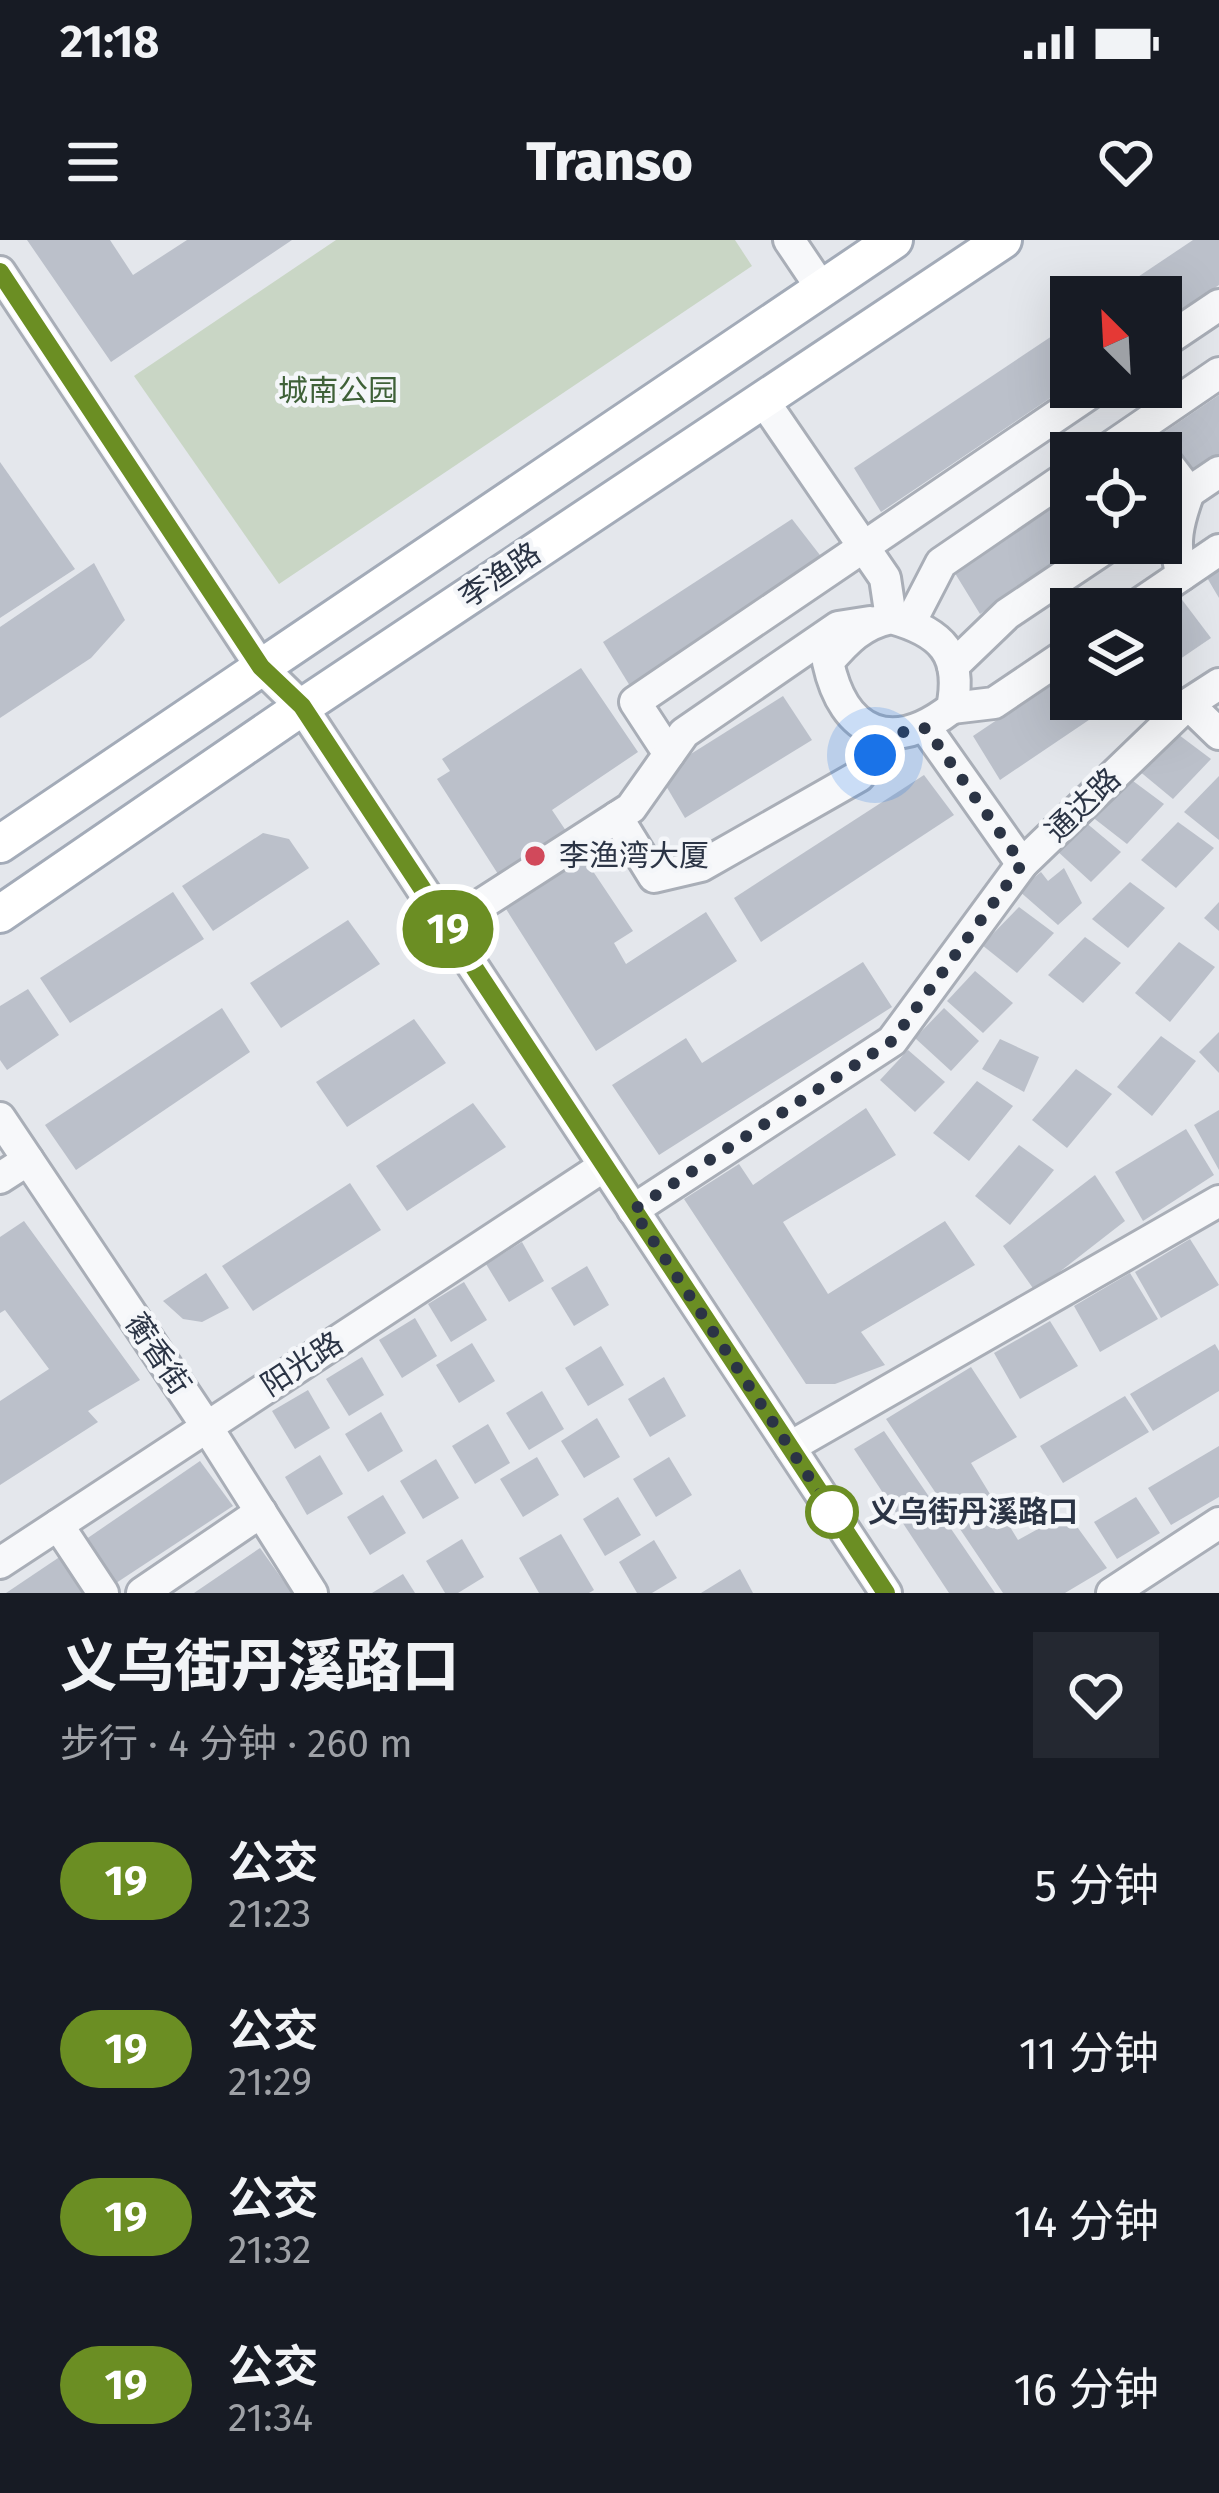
<!DOCTYPE html>
<html lang="zh">
<meta charset="utf-8">
<style>
:root{--surface:#171b24;--page:#242831;--text:#f1f3f6;--muted:#9ea1a6}
body{margin:0;font-family:"Fira Sans","Noto Sans SC",sans-serif;background:var(--page);color:var(--text);height:100vh;display:flex;flex-direction:column;font-size:45px;white-space:nowrap}
*{box-sizing:border-box;margin:0}
p{font-size:39px;color:var(--muted)}
.icon{flex:none;width:66px;height:66px;fill:none;stroke:currentColor;stroke-width:2;stroke-linecap:round;stroke-linejoin:round}
.map{position:relative;height:1353px;overflow:hidden}
.details{display:flex;flex-direction:column;background:var(--surface);flex:1}
.details>*{flex:none}
.badge{padding:0 24px;border-radius:39px;font-size:42px;line-height:78px}
.needle{width:78px;rotate:336deg}
.controls{position:absolute;left:1050px;top:36px;display:grid;gap:24px}
.controls a{display:grid;place-items:center;width:132px;height:132px;border-radius:0px;background:var(--surface);box-shadow:0 12px 48px #0002;font-size:60px}
.you{position:absolute;width:60px;height:60px;margin:-30px;border:9px solid #fff;border-radius:50%;background:#1a73e8;box-shadow:0 0 0 18px #1a73e833}
.map>.badge{position:absolute;translate:-50% -50%;box-shadow:0 0 0 6px #fff}
.round{display:grid;place-items:center;flex:none;width:126px;height:126px;border-radius:0px;background:var(--page)}
.summary{display:flex;align-items:center;justify-content:space-between;height:204px;padding:0 60px}
h1{font-size:57px;font-weight:800;line-height:90px}
ul{padding:0;list-style:none}
li{display:flex;align-items:center;gap:36px;height:168px;padding:0 60px}
li div{flex:1}
li b{display:block;font-size:45px}
li em{font-style:normal}
li .badge{min-width:132px;font-weight:700;text-align:center}
.status{display:flex;justify-content:space-between;align-items:center;height:84px;padding:0 60px;background:var(--surface);direction:ltr}
.status svg{height:33px;fill:currentColor}
header{display:flex;justify-content:space-between;align-items:center;height:156px;padding:0 60px;background:var(--surface);font-size:54px;font-weight:800}
.map>svg:first-child{display:block}
.green{fill:#c9d6c5}
.building{fill:#bbc0ca}
.lines{fill:none;stroke-linecap:round;stroke-linejoin:round}
.minor-casing{stroke:#a9aeb7;stroke-width:36}
.major-casing{stroke:#a3abb8;stroke-width:42}
.minor{stroke:#f7f8fa;stroke-width:30}
.major{stroke:#fff;stroke-width:36}
.line-casing{stroke:#fff;stroke-width:27}
.line{stroke:#6b8e23;stroke-width:18}
.walk{stroke:#2b3445;stroke-width:12;stroke-dasharray:0 21.6}
.poi-dot{fill:#d1495b;stroke:#f4f6f9;stroke-width:4.5}
.stop-dot{fill:#fff;stroke:#6b8e23;stroke-width:6}
.labels{text-anchor:middle;stroke-width:9;stroke-linejoin:round;paint-order:stroke}
.park-label{font-size:30px;fill:#3f6138;stroke:#f4f6f9}
.street-label{font-size:30px;fill:#2b3445;stroke:#f4f6f9}
.poi-label{font-size:30px;fill:#2b3445;stroke:#f4f6f9;text-anchor:start}
.stop-label{font-size:30px;font-weight:bold;fill:#2b3445;stroke:#f4f6f9;text-anchor:start}
</style>
<div class="status"><b>21:18</b><svg viewBox="0 0 49 12"><path d="M0 12V9h3v3zM5 12V6h3v6zM10 12V3h3v9zM15 12V0h3v12zM26 1h20v11H26zM47 4h2v5h-2z"/></svg></div>
<header><svg class="icon" aria-label="menu" viewBox="0 0 24 24"><path d="M4 6h16M4 12h16M4 18h16"/></svg>Transo<svg class="icon" aria-label="heart" viewBox="0 0 24 24"><path d="M12 20l-8-8c-3-5 5-10 8-4 3-6 11-1 8 4z"/></svg></header>
<div class="map">
<svg width="1219" height="1353" viewBox="0 0 1219 1353">
<rect width="100%" height="100%" fill="#e4e7ec"/>
<polygon class="green" points="336,0 735,0 752,26 279,344 134,136"/>
<g class="building">
<polygon points="27,0 110,0 133,35 187,0 292,0 111,122"/>
<polygon points="1193,0 1219,0 1219,45 1161,84 1161,57 1108,57"/>
<polygon points="1061,90 1071,103 1071,144 881,272 854,228"/>
<polygon points="1219,155 1219,217 1190,237 1163,193"/>
<polygon points="0,222 75,329 0,378"/>
<polygon points="1071,254 1071,303 1088,303 980,374 953,330"/>
<polygon points="792,279 823,319 630,446 603,402"/>
<polygon points="94,323 125,380 91,418 0,478 0,387"/>
<polygon points="1219,327 1219,358 1206,336"/>
<polygon points="1180,357 1211,398 1161,432 1161,370"/>
<polygon points="581,428 638,512 552,570 633,691 614,703 626,724 706,672 737,721 596,811 506,669 516,662 437,539 450,531 442,519"/>
<polygon points="1071,430 1071,459 1120,459 1000,540 973,496"/>
<polygon points="783,456 812,500 685,578 659,534"/>
<polygon points="1175,492 1211,519 1173,559 1138,530"/>
<polygon points="924,535 954,575 761,702 734,658"/>
<polygon points="1219,536 1219,600 1184,572"/>
<polygon points="1129,538 1164,564 1127,604 1091,576"/>
<polygon points="1084,581 1121,612 1091,642 1056,610"/>
<polygon points="1178,582 1214,608 1176,648 1141,620"/>
<polygon points="263,593 289,599 309,628 213,691 182,646"/>
<polygon points="1064,628 1082,663 1058,685 1018,650 1041,632 1048,641"/>
<polygon points="1130,642 1165,668 1128,708 1092,679"/>
<polygon points="173,652 204,699 70,783 40,738"/>
<polygon points="1219,662 1219,691 1204,678"/>
<polygon points="1019,667 1054,693 1017,733 982,705"/>
<polygon points="348,680 380,724 281,788 250,743"/>
<polygon points="1085,697 1121,723 1083,763 1048,735"/>
<polygon points="1179,702 1215,727 1170,782 1135,753"/>
<polygon points="863,722 892,767 659,915 612,845 686,798 702,823"/>
<polygon points="975,731 1013,763 983,793 947,761"/>
<polygon points="28,749 59,795 7,830 0,820 0,766"/>
<polygon points="222,768 250,812 76,930 45,885"/>
<polygon points="944,768 979,801 951,831 915,798"/>
<polygon points="414,779 446,823 347,887 316,842"/>
<polygon points="1219,792 1219,833 1199,812"/>
<polygon points="1161,796 1196,821 1152,876 1117,847"/>
<polygon points="1000,799 1039,817 1024,852 982,829"/>
<polygon points="908,810 945,842 915,872 880,840"/>
<polygon points="1076,829 1112,854 1067,908 1032,880"/>
<polygon points="977,841 1013,866 969,921 933,893"/>
<polygon points="473,863 506,907 407,971 376,926"/>
<polygon points="866,868 896,915 783,982 828,1054 945,981 975,1025 861,1092 885,1125 835,1144 806,1144 684,959 739,924 753,945"/>
<polygon points="1219,870 1219,930 1194,885"/>
<polygon points="1186,889 1214,935 1143,981 1115,932"/>
<polygon points="1019,905 1054,930 1010,985 975,956"/>
<polygon points="1095,935 1125,981 1035,1051 1003,1006"/>
<polygon points="350,943 381,990 253,1071 222,1026"/>
<polygon points="24,981 140,1140 88,1171 98,1182 0,1245 0,1161 49,1129 5,1070 0,1073 0,997"/>
<polygon points="1190,999 1219,1045 1161,1078 1135,1032"/>
<polygon points="522,1002 544,1041 509,1062 486,1024"/>
<polygon points="587,1026 609,1065 574,1086 551,1048"/>
<polygon points="206,1033 229,1068 202,1082 183,1079 163,1061"/>
<polygon points="1130,1033 1158,1079 1100,1112 1074,1066"/>
<polygon points="464,1042 487,1080 451,1102 428,1064"/>
<polygon points="415,1078 437,1116 402,1138 379,1100"/>
<polygon points="1050,1081 1078,1126 1020,1159 994,1113"/>
<polygon points="472,1103 495,1141 459,1163 436,1125"/>
<polygon points="1215,1104 1219,1111 1219,1151 1153,1191 1130,1154"/>
<polygon points="601,1106 624,1145 588,1166 565,1128"/>
<polygon points="362,1117 384,1155 349,1176 326,1139"/>
<polygon points="971,1127 1017,1197 971,1223 1018,1300 1067,1273 1107,1328 1065,1353 1003,1353 886,1179"/>
<polygon points="664,1137 686,1176 650,1197 628,1159"/>
<polygon points="308,1150 330,1188 295,1209 272,1171"/>
<polygon points="542,1151 564,1189 529,1210 506,1173"/>
<polygon points="1125,1156 1149,1192 1063,1243 1040,1206"/>
<polygon points="381,1172 403,1211 368,1232 345,1194"/>
<polygon points="597,1178 620,1217 584,1238 561,1201"/>
<polygon points="488,1184 510,1223 475,1244 452,1206"/>
<polygon points="884,1191 995,1353 949,1353 854,1209"/>
<polygon points="1219,1206 1219,1257 1171,1285 1148,1248"/>
<polygon points="320,1215 343,1254 307,1275 285,1237"/>
<polygon points="537,1217 559,1255 523,1277 500,1239"/>
<polygon points="669,1217 692,1255 656,1277 633,1239"/>
<polygon points="436,1219 459,1258 423,1279 400,1241"/>
<polygon points="200,1221 233,1266 107,1349 79,1304"/>
<polygon points="383,1255 406,1293 370,1315 347,1277"/>
<polygon points="618,1257 641,1295 605,1316 583,1279"/>
<polygon points="1136,1257 1160,1293 1117,1319 1094,1282"/>
<polygon points="561,1294 594,1350 589,1353 539,1353 519,1318"/>
<polygon points="462,1299 484,1337 458,1353 445,1353 426,1321"/>
<polygon points="654,1300 677,1338 652,1353 637,1353 619,1322"/>
<polygon points="260,1308 292,1353 194,1353"/>
<polygon points="67,1312 92,1353 6,1353"/>
<polygon points="740,1329 753,1353 701,1353"/>
<polygon points="403,1334 415,1353 372,1353"/>
</g>
<g class="lines">
<g class="minor-casing">
<g id="minor">
<polyline points="789,0 822,49"/>
<polyline points="0,32 261,427 302,467 886,1353"/>
<polyline points="1161,104 1219,65"/>
<polyline points="763,160 885,338 891,378"/>
<polyline points="1102,213 1219,133"/>
<path d="M1161,215L1189,252C1178,282 1172,304 1182,335"/>
<polyline points="1176,261 1219,232"/>
<polyline points="1132,369 1219,310"/>
<path d="M891,378C942,392 963,414 952,468C893,514 844,496 828,422C847,400 862,384 891,378Z"/>
<polyline points="910,383 941,323 1071,234"/>
<polyline points="953,426 1007,374 1113,303"/>
<polyline points="1188,464 1219,494"/>
<polyline points="952,468 994,463 1071,411"/>
<polyline points="926,488 1022,624"/>
<polyline points="669,514 635,462 1099,147"/>
<polyline points="617,577 654,637 701,626 859,536 891,494"/>
<polyline points="446,687 631,568 684,493 838,387 870,382"/>
<polyline points="0,878 207,1187 312,1353"/>
<polyline points="0,938 28,920"/>
<polyline points="633,970 892,801 1022,624 1188,464 1219,444"/>
<polyline points="790,1207 1219,961"/>
<polyline points="58,1285 103,1353"/>
<polyline points="0,1323 604,926"/>
<polyline points="142,1353 261,1272"/>
<polyline points="1112,1353 1219,1283"/>
</g>
</g>
<g class="major-casing">
<g id="major">
<polyline points="0,604 894,0"/>
<polyline points="0,674 302,467 1003,0"/>
</g>
</g>
<use href="#minor" class="minor"/>
<use href="#major" class="major"/>
</g>
<g class="lines">
<g class="line-casing">
<polyline id="line" points="0,32 261,427 302,466 886,1353"/>
</g>
<use href="#line" class="line"/>
<polyline class="walk" points="832,1272 633,970 892,801 1022,624 926,488 891,494 875,515"/>
</g>
<circle class="poi-dot" cx="535" cy="616" r="12"/>
<circle class="stop-dot" cx="832" cy="1272" r="24"/>
<g class="labels">
<g class="park-label">
<text x="338" y="161">城南公园</text>
</g>
<g class="street-label">
<text transform="translate(500 335) rotate(-34)" y="10">李渔路</text>
<text transform="translate(1083 565) rotate(-44)" y="10">通达路</text>
<text transform="translate(158 1114) rotate(56)" y="10">蘅香街</text>
<text transform="translate(302 1124) rotate(-33)" y="10">阳光路</text>
</g>
<g class="poi-label">
<text x="559" y="626">李渔湾大厦</text>
</g>
<g class="stop-label">
<text x="868" y="1282">义乌街丹溪路口</text>
</g>
</g>
</svg>
<div class="controls">
<a><svg class="needle" viewBox="-14 -14 28 28"><path d="M0-13l5 13h-10z" fill="#e53935"/><path d="M0 13l5-13h-10z" fill="#9ea1a6"/></svg></a>
<a><svg class="icon" aria-label="locate" viewBox="0 0 24 24"><circle cx="12" cy="12" r="6"/><path d="M12 2v4M12 18v4M2 12h4M18 12h4"/></svg></a>
<a><svg class="icon" aria-label="layers" viewBox="0 0 24 24"><path d="M12 4l9 5-9 5-9-5zM3 14l9 5 9-5"/></svg></a>
</div>
<div class="you" style="left:875px;top:515px"></div>
<b class="badge" style="left:448px;top:689px;background:#6b8e23;color:#fff">19</b>
</div>
<section class="details">
<div class="summary"><div><h1>义乌街丹溪路口</h1><p>步行 · 4 分钟 · 260 m</p></div><a class="round"><svg class="icon" aria-label="heart" viewBox="0 0 24 24"><path d="M12 20l-8-8c-3-5 5-10 8-4 3-6 11-1 8 4z"/></svg></a></div>
<ul>
<li><span class="badge" style="background:#6b8e23;color:#fff">19</span><div><b>公交</b><p>21:23</p></div><em>5 分钟</em></li>
<li><span class="badge" style="background:#6b8e23;color:#fff">19</span><div><b>公交</b><p>21:29</p></div><em>11 分钟</em></li>
<li><span class="badge" style="background:#6b8e23;color:#fff">19</span><div><b>公交</b><p>21:32</p></div><em>14 分钟</em></li>
<li><span class="badge" style="background:#6b8e23;color:#fff">19</span><div><b>公交</b><p>21:34</p></div><em>16 分钟</em></li>
</ul>
</section>
